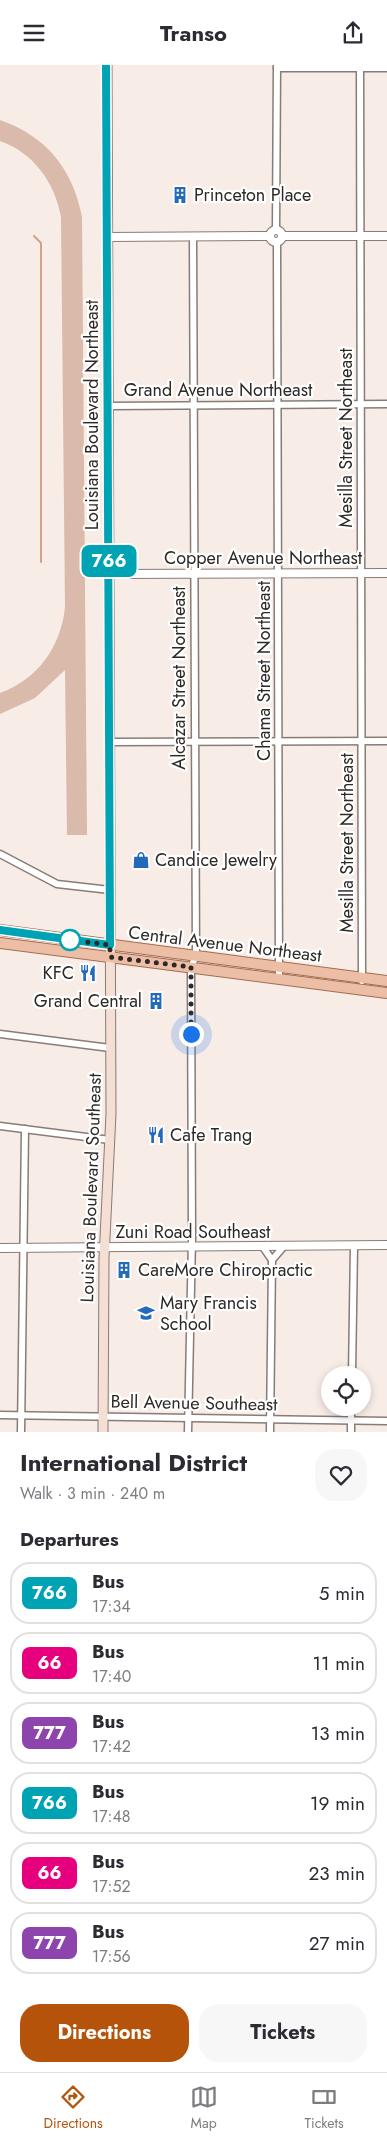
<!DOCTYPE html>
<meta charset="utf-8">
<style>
:root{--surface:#fff;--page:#f7f7f7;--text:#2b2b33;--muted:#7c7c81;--line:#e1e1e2;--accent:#b45309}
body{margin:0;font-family:Jost,sans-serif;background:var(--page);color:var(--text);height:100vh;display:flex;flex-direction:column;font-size:19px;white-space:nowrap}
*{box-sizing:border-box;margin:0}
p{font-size:16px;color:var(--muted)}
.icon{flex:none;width:28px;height:28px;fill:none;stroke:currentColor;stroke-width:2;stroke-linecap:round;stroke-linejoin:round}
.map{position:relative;height:1367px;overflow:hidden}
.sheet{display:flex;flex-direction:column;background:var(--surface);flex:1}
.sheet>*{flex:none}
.badge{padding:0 10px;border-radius:8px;font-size:18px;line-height:32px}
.tools{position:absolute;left:321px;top:1301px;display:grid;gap:10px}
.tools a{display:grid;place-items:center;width:50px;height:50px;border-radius:50%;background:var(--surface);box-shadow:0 2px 8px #0003;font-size:25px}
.you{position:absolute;width:25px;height:25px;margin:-12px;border:4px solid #fff;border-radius:50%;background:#1a73e8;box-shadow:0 0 0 8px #1a73e833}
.map>.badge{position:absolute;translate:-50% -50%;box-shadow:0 0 0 2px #fff}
h2{padding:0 20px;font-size:19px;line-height:45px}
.round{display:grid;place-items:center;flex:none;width:52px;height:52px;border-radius:20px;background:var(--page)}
.head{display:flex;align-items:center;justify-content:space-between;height:85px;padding:0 20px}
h1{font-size:24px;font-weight:700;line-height:38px}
.action{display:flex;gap:10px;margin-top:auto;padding:10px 20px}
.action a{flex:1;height:58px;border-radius:20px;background:var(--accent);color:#fff;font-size:20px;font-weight:700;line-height:58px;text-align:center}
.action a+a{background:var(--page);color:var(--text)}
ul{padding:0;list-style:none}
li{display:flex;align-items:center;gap:15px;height:62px;margin:0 10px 8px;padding:0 10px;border:2px solid var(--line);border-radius:20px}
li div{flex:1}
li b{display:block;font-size:19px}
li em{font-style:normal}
li .badge{min-width:55px;font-weight:700;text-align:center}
header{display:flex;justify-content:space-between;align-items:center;height:65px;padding:0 20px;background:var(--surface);font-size:22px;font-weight:700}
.tab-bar{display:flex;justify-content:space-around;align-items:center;height:70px;border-top:1px solid var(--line);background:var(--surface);font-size:14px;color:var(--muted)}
.tab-bar a{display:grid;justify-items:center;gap:2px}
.tab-bar .on{color:var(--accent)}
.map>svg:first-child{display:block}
.green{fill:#dabaaa}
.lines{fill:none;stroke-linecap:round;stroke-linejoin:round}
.stream{stroke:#d3a28a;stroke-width:2}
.minor-casing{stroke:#877c77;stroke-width:9}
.tertiary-casing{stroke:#877c77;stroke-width:10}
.secondary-casing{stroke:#877c77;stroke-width:11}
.primary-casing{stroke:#a16d53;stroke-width:12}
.minor{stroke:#fff;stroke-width:6}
.tertiary{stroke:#fff;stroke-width:8}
.secondary{stroke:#f5ded3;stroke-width:9}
.primary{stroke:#ecbea6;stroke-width:10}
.line-casing{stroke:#fff;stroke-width:11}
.line{stroke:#00a3b4;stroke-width:8}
.walk{stroke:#2d2926;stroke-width:5;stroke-dasharray:0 9}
.stop-dot{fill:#fff;stroke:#00a3b4;stroke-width:2.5}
.labels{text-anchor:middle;stroke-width:4.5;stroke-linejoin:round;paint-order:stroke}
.poi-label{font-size:18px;fill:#2d2926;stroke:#fff;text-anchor:start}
.street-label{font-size:18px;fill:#2d2926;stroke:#fff}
</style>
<header><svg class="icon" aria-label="menu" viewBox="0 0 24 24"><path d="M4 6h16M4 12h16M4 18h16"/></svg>Transo<svg class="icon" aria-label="share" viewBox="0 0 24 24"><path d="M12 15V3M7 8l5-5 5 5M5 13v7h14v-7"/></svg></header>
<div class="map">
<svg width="387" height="1367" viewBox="0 0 387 1367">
<rect width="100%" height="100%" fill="#f8ece6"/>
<path class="green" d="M0,55C46,71 73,104 82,152L87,770H67L65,605L35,633L0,649V628C38,614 61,582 65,542L61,152C55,118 34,88 0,76Z"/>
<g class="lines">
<polyline class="stream" points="34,171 41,178 41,497"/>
<g class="minor-casing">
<g id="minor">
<polyline points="360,0 362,916"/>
<polyline points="277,3 387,3"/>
<polyline points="276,165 277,0"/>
<polyline points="277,178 279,914"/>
<polyline points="108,341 387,339"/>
<polyline points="109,677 387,676"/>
<polyline points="0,789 57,819 110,825"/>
<polyline points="0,969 110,983"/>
<polyline points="0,1061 110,1075"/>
<polyline points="263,1182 272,1195 284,1181"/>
<polyline points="352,1310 354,1181"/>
<polyline points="0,1350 387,1356"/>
<polyline points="21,1367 25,1064"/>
<polyline points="188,1367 192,1173 191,902 196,891 193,172"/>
<polyline points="270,1367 272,1195"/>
<polyline points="351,1367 351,1342"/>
</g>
</g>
<g class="tertiary-casing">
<g id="tertiary">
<circle cx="276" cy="171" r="6"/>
<polyline points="283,171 387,171"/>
<polyline points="107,172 270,171"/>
<polyline points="109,509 387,508"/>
<polyline points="0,1183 387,1180"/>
</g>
</g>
<g class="secondary-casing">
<polyline id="secondary" points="103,1367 104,1193 111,1049 107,0"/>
</g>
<g class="primary-casing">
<g id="primary">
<polyline points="0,865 387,916"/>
<polyline points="0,878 387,928"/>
</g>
</g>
<use href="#minor" class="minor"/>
<use href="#tertiary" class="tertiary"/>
<use href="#secondary" class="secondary"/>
<use href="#primary" class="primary"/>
</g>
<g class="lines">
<g class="line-casing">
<polyline id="line" points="0,865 110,880 106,0"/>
</g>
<use href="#line" class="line"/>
<polyline class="walk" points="70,875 110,880 110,892 191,902 191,969"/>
</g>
<defs>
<g id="building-bare" transform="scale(1.35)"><path d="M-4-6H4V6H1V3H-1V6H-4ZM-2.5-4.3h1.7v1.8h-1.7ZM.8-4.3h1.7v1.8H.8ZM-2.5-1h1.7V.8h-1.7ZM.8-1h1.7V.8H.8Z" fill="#236aba" stroke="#fff" stroke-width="2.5" paint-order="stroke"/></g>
<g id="shop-bare" transform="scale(1.35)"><path d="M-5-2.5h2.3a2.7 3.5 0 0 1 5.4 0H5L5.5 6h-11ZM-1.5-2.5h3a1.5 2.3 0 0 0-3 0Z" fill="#236aba" stroke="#fff" stroke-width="2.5" paint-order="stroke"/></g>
<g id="restaurant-bare" transform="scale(1.35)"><path d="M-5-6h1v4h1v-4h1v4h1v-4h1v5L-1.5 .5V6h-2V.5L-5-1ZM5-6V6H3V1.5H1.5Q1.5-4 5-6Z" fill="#236aba" stroke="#fff" stroke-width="2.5" paint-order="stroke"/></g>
<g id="school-bare" transform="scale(1.35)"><path d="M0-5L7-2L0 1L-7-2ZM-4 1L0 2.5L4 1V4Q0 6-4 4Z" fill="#236aba" stroke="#fff" stroke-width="2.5" paint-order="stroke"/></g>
</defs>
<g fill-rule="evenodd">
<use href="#building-bare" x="180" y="130"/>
<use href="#shop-bare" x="141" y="795"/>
<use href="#restaurant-bare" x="88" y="908"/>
<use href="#building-bare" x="156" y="936"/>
<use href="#restaurant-bare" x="156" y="1070"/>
<use href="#building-bare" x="124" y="1205"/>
<use href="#school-bare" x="146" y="1248"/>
</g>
<circle class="stop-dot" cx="70" cy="875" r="10"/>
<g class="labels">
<g class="poi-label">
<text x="194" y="136">Princeton Place</text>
<text x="155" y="801">Candice Jewelry</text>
<text x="74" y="914" text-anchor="end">KFC</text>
<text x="142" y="942" text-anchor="end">Grand Central</text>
<text x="170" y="1076">Cafe Trang</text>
<text x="138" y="1211">CareMore Chiropractic</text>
<text x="160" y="1244">Mary Francis<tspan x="160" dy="21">School</tspan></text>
</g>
<g class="street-label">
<text x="218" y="331">Grand Avenue Northeast</text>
<text transform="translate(92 350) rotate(-90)" y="6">Louisiana Boulevard Northeast</text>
<text transform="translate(346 373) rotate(-90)" y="6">Mesilla Street Northeast</text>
<text x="263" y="499">Copper Avenue Northeast</text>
<text transform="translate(264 606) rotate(-90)" y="6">Chama Street Northeast</text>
<text transform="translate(179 613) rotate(-90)" y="6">Alcazar Street Northeast</text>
<text transform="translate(347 778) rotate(-90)" y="6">Mesilla Street Northeast</text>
<text transform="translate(225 879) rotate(7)" y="6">Central Avenue Northeast</text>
<text transform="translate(91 1123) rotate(-88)" y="6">Louisiana Boulevard Southeast</text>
<text x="193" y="1173">Zuni Road Southeast</text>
<text transform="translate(194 1338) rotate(1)" y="6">Bell Avenue Southeast</text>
</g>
</g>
</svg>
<div class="tools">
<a><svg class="icon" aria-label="locate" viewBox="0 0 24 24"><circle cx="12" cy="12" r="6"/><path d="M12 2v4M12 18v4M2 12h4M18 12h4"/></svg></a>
</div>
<div class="you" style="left:191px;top:969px"></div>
<b class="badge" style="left:109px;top:496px;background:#00a3b4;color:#fff">766</b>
</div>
<section class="sheet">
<div class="head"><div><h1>International District</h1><p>Walk · 3 min · 240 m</p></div><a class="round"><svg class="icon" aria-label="heart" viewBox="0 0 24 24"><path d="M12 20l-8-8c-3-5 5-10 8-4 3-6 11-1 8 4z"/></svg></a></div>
<h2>Departures</h2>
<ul>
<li><span class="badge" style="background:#00a3b4;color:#fff">766</span><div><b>Bus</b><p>17:34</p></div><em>5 min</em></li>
<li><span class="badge" style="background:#e6007e;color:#fff">66</span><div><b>Bus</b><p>17:40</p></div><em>11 min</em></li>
<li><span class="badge" style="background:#8e44ad;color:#fff">777</span><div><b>Bus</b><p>17:42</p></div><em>13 min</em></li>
<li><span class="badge" style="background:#00a3b4;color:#fff">766</span><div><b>Bus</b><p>17:48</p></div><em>19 min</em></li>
<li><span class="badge" style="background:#e6007e;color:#fff">66</span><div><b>Bus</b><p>17:52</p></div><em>23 min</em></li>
<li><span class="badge" style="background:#8e44ad;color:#fff">777</span><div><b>Bus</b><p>17:56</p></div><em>27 min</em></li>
</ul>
<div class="action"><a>Directions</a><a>Tickets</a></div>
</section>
<nav class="tab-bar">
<a class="on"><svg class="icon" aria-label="directions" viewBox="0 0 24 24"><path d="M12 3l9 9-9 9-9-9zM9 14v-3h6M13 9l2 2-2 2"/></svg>Directions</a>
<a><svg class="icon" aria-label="map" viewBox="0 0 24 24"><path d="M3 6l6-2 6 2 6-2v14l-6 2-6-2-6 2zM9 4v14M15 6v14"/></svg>Map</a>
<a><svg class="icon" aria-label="tickets" viewBox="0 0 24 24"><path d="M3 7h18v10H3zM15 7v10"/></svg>Tickets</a>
</nav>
